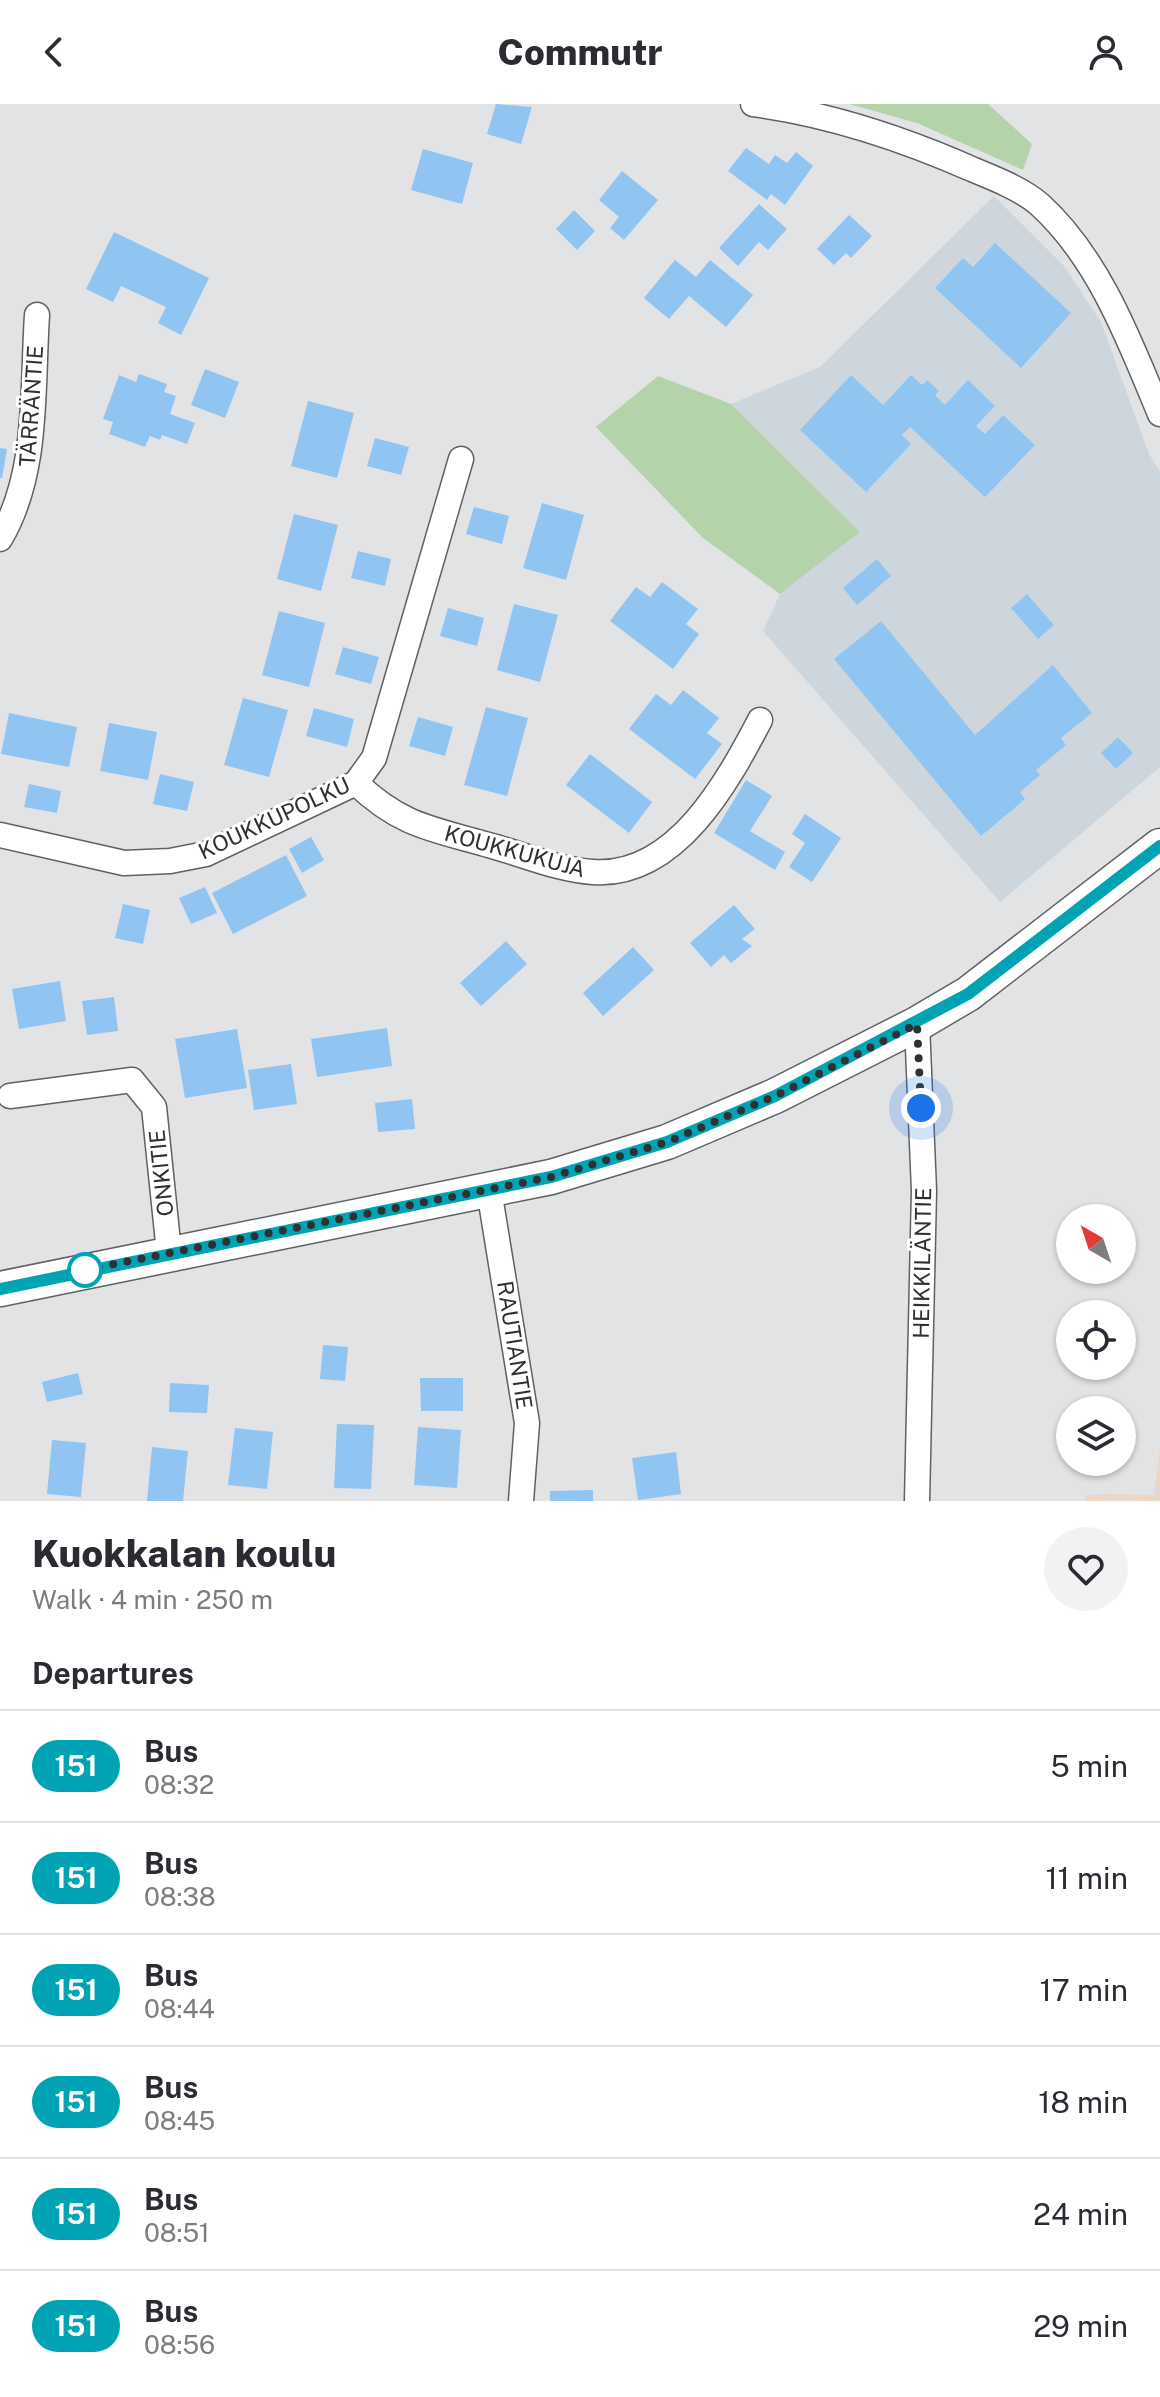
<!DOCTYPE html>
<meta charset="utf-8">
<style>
:root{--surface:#fff;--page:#f2f2f3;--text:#2b2b33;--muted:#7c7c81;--line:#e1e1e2}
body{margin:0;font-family:"Public Sans",sans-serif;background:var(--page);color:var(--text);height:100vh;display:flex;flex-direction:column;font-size:30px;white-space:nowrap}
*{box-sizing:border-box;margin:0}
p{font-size:26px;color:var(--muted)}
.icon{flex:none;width:44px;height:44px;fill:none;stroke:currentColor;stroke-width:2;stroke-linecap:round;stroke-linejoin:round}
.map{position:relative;height:1397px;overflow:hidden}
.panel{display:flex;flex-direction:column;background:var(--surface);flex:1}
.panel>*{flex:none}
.badge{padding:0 16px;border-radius:26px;font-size:28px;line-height:52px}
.needle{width:52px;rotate:321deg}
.controls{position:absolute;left:1056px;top:1100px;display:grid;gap:16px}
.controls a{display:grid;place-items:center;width:80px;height:80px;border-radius:50%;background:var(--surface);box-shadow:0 2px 6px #0004;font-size:40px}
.you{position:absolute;width:40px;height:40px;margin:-20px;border:6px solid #fff;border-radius:50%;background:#1a73e8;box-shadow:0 0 0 12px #1a73e833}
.map>.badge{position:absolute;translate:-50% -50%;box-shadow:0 0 0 4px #fff}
h2{padding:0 32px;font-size:30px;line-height:72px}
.round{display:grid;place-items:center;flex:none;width:84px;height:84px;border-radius:42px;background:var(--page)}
.headline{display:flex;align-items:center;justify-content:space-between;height:136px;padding:0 32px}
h1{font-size:38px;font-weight:800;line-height:60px}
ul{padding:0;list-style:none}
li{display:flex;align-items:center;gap:24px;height:112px;padding:0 32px;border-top:2px solid var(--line)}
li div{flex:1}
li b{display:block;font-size:30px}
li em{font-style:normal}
li .badge{min-width:88px;font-weight:700;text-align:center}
header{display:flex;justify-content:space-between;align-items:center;height:104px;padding:0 32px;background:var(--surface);font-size:36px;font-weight:800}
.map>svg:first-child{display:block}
.industrial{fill:#e9d6c6}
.built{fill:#ced6dd}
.green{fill:#b4d3aa}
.building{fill:#90c5f2}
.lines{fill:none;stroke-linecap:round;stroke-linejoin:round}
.street-casing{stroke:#5f6162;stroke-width:27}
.secondary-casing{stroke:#5f6162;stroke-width:37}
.street{stroke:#fff;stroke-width:24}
.secondary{stroke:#fff;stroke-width:34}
.line-casing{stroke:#fff;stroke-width:18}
.line{stroke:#00a3b4;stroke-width:12}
.walk{stroke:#2f3031;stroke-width:8;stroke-dasharray:0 14.4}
.stop-dot{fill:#fff;stroke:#00a3b4;stroke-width:4}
.labels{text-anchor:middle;stroke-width:6;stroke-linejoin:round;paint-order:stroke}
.street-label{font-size:22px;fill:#2f3031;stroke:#fff}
</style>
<header><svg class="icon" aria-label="back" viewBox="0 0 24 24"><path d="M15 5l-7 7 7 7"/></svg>Commutr<svg class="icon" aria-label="person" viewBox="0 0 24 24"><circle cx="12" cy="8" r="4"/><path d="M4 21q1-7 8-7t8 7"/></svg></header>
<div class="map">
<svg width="1160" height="1397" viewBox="0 0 1160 1397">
<rect width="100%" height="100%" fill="#e1e3e5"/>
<polygon class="industrial" points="1160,1345 1160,1397 1085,1397 1085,1392 1102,1390 1154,1391"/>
<polygon class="built" points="994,92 1064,162 1101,218 1149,350 1160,368 1160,663 1000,798 763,527 780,490 860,428 731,300 820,263"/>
<g class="green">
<polygon points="849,0 988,0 1032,40 1023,66 917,19"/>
<polygon points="658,272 731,300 860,428 780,490 703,434 596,323"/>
</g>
<g class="building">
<polygon points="496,0 532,3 521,40 487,30"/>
<polygon points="746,44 769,60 775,51 787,59 796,48 813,62 785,101 771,90 767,96 728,67"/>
<polygon points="423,45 473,59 462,100 411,86"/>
<polygon points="622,67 658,96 624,136 610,124 619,113 599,96"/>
<polygon points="759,100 787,125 768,146 759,138 738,162 719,144"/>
<polygon points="574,106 595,127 577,146 556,125"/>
<polygon points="849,111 872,132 851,154 846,149 834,161 817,145"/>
<polygon points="114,128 209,174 181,231 158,219 166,203 121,182 113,198 86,185"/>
<polygon points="995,139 1071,209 1021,264 935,184 963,154 973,163"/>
<polygon points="675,156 696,173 710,156 753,191 726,223 689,192 669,215 644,194"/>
<polygon points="205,265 239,278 225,314 191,301"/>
<polygon points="139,270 167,280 164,288 176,292 170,310 195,319 187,340 162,331 160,336 150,332 145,343 109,330 113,318 103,315 119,271 136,278"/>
<polygon points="851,271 883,301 911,271 922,281 927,276 939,287 935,291 945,301 968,276 995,302 976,322 985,330 1003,311 1035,341 985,393 910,323 902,331 911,340 866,388 800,326"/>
<polygon points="308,297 354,309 337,374 291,362"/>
<polygon points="375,334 409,343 401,371 367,362"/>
<polygon points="0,344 7,345 2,374 0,374"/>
<polygon points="542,399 584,411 566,476 523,464"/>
<polygon points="474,403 509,412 502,440 466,430"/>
<polygon points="294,410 338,421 321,487 277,475"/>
<polygon points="358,447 391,455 385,482 351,474"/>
<polygon points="877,455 891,472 857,501 843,484"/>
<polygon points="662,478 698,505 686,520 699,530 673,565 610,517 636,483 650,493"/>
<polygon points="1027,490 1054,521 1038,535 1011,504"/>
<polygon points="514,500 558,511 540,578 497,566"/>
<polygon points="448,504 484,514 477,542 440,532"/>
<polygon points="279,507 325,519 309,583 262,571"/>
<polygon points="881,517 975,631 1053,561 1092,609 1061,634 1066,641 1036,666 1040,671 1020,688 1025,695 981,732 834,555"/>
<polygon points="343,543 379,553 371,580 335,570"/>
<polygon points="683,586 719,614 707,629 722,640 695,675 629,625 656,590 671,601"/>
<polygon points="243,594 288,606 269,673 224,661"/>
<polygon points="486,603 528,614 507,692 464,681"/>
<polygon points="314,604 354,615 347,643 306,632"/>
<polygon points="9,609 77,623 69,663 1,650"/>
<polygon points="418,613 453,623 445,652 409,642"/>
<polygon points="109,619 157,628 148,676 100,667"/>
<polygon points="1118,633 1133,649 1116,665 1101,649"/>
<polygon points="590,650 652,698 629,729 566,681"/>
<polygon points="160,670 194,678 187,707 153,700"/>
<polygon points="746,676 772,692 750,727 785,748 775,766 714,729"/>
<polygon points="29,680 61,687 57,709 24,703"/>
<polygon points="805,710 841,734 812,778 789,763 805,739 792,730"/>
<polygon points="311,733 324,756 302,769 289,745"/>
<polygon points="286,751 307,792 233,830 212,789"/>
<polygon points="205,783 217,809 191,820 179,794"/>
<polygon points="123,800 150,806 143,840 115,834"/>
<polygon points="734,801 755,825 742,835 752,842 731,859 724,851 711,863 690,839"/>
<polygon points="506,837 527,860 481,902 460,879"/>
<polygon points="633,843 654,866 603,912 583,889"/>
<polygon points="60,877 66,917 19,925 12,885"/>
<polygon points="114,893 118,927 87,931 82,897"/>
<polygon points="387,924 392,962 317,973 311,935"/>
<polygon points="237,925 247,984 185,994 175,935"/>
<polygon points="291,960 297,1000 254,1006 248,966"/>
<polygon points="412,995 415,1025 378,1028 375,999"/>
<polygon points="323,1241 348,1243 345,1277 320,1275"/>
<polygon points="78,1269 83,1290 47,1298 42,1278"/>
<polygon points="420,1274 463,1274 463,1307 421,1307"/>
<polygon points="170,1279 209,1281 207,1309 169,1308"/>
<polygon points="337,1320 374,1321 371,1385 334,1384"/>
<polygon points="418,1323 461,1326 457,1384 414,1381"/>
<polygon points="235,1324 273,1328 267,1385 228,1381"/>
<polygon points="52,1336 86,1339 81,1393 47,1390"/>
<polygon points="152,1343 188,1347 183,1397 147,1397"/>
<polygon points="676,1348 681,1390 638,1396 632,1354"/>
<polygon points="593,1386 593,1397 550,1397 550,1387"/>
</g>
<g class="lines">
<g class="street-casing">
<g id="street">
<path d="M753,0C829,10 904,35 974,66C996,75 1021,85 1039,100C1099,154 1130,238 1160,310"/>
<path d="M0,435C39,369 32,285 37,211"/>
<path d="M356,679C402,723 434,725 492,742C525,751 559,766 593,768C676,774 728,677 760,616"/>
<polyline points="0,731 124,759 170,757 206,750 356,679 374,654 461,355"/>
<polyline points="917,920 924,1087 917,1397"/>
<polyline points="10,992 132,976 154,1003 169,1148"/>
<polyline points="489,1086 527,1319 521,1397"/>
</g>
</g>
<g class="secondary-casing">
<polyline id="secondary" points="0,1185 551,1073 667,1038 775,992 917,920 968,890 1160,742"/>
</g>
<use href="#street" class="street"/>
<use href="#secondary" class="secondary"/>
</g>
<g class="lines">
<g class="line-casing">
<polyline id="line" points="0,1185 551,1073 667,1038 775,992 968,890 1160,742"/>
</g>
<use href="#line" class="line"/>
<polyline class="walk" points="85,1166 551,1073 667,1038 775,992 917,920 921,1004"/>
</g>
<circle class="stop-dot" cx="85" cy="1166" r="16"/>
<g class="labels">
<g class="street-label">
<text transform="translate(31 302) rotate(-86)" y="8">TÄRRÄNTIE</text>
<text transform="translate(274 714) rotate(-25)" y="8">KOUKKUPOLKU</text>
<text transform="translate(515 747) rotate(15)" y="8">KOUKKUKUJA</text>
<text transform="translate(161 1069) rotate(-96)" y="8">ONKITIE</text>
<text transform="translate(922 1159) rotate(-89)" y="8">HEIKKILÄNTIE</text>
<text transform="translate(515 1241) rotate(81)" y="8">RAUTIANTIE</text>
</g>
</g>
</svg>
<div class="controls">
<a><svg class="needle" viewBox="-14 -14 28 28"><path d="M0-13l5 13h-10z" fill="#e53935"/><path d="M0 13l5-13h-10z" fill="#7c7c81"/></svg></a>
<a><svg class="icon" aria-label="locate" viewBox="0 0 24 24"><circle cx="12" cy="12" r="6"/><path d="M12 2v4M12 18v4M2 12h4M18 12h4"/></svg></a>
<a><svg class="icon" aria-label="layers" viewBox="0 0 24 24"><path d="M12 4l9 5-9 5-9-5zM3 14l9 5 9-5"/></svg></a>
</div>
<div class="you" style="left:921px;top:1004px"></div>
</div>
<section class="panel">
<div class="headline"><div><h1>Kuokkalan koulu</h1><p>Walk · 4 min · 250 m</p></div><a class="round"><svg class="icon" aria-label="heart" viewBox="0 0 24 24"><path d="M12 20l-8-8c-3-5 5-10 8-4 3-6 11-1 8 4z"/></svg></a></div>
<h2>Departures</h2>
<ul>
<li><span class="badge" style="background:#00a3b4;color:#fff">151</span><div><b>Bus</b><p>08:32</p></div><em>5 min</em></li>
<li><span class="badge" style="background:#00a3b4;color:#fff">151</span><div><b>Bus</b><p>08:38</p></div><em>11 min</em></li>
<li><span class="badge" style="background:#00a3b4;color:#fff">151</span><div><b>Bus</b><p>08:44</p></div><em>17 min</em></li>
<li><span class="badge" style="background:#00a3b4;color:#fff">151</span><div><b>Bus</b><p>08:45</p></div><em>18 min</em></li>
<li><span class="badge" style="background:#00a3b4;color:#fff">151</span><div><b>Bus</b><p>08:51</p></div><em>24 min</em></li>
<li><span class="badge" style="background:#00a3b4;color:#fff">151</span><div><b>Bus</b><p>08:56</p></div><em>29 min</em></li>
</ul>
</section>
